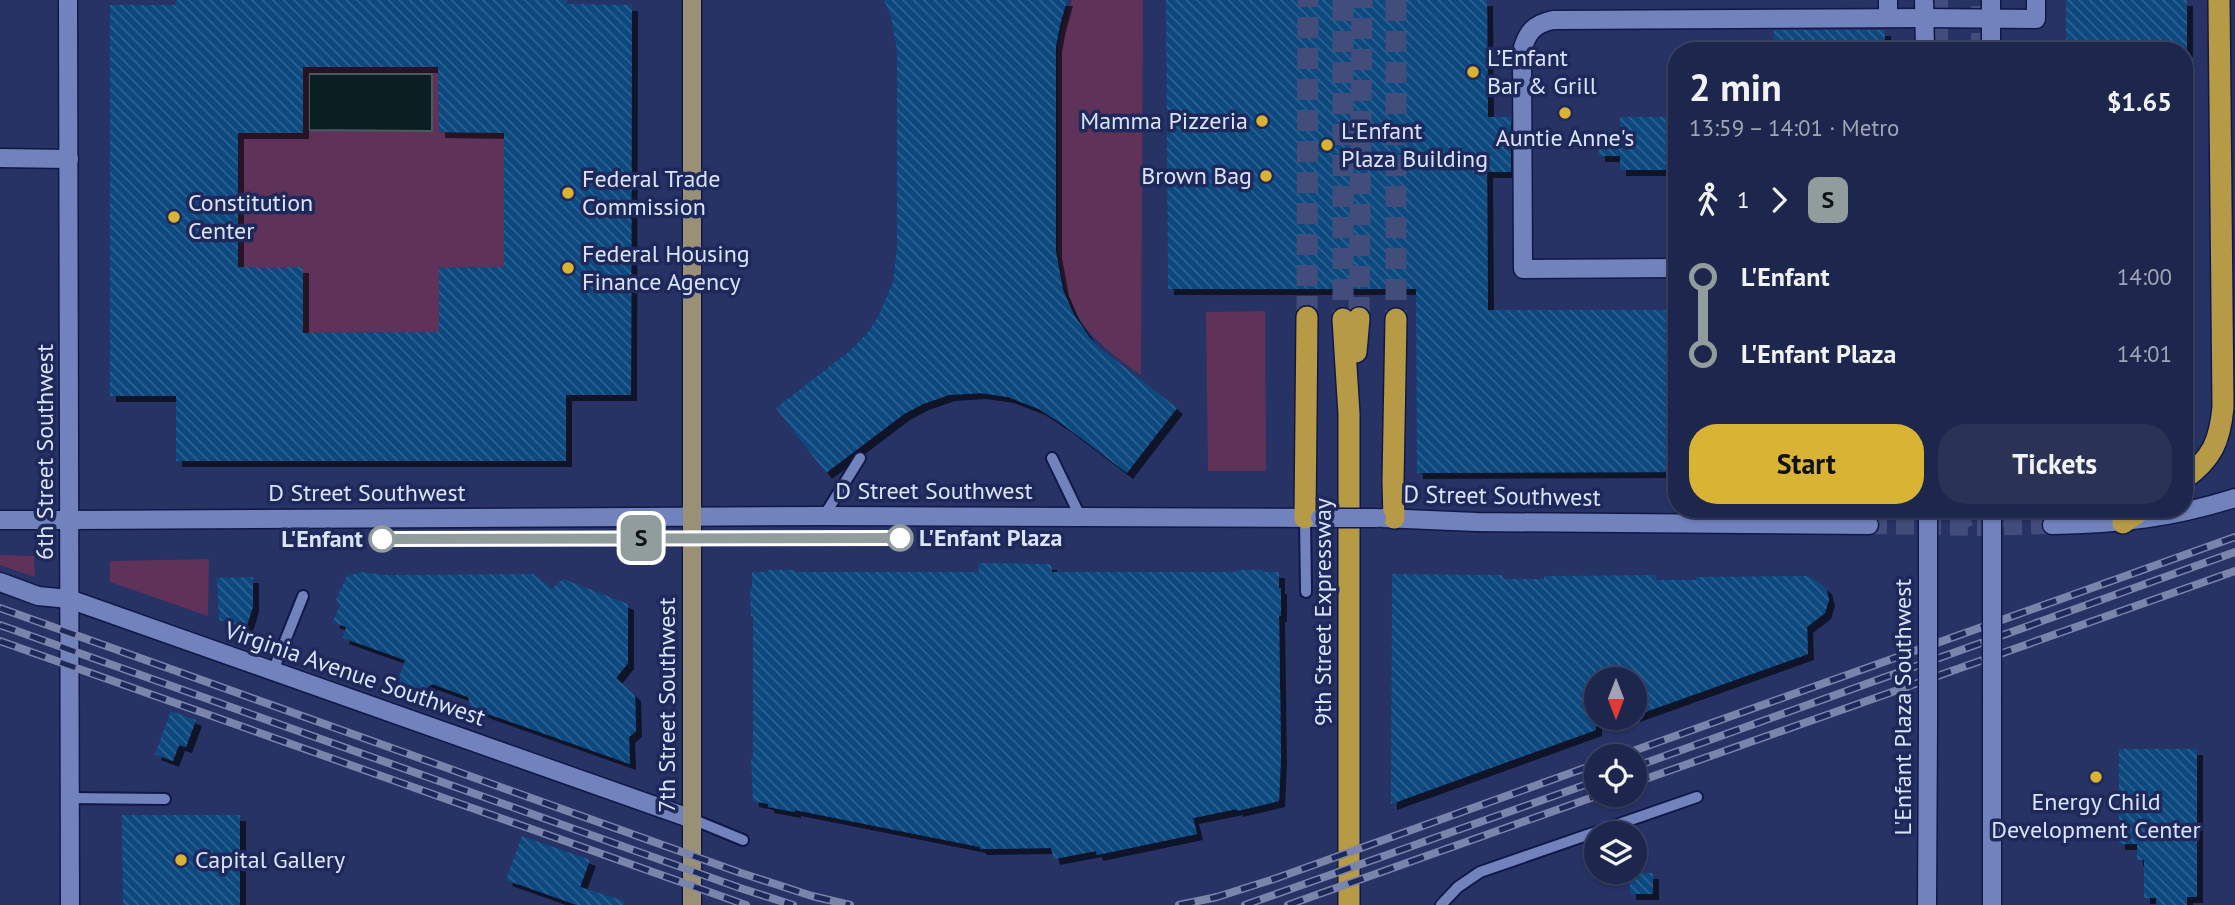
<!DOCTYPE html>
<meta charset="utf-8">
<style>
:root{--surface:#1d264c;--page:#2a3256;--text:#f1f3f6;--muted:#a0a5b5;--line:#3b4364;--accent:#d9b334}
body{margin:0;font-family:"PT Sans",sans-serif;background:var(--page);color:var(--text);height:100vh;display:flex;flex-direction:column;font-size:26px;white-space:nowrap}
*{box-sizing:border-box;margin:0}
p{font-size:23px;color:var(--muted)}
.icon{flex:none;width:38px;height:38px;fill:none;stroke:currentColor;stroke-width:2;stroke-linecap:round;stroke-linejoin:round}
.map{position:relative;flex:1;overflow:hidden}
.sheet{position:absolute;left:1668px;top:42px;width:525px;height:476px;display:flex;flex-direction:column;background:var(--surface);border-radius:28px;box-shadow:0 2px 5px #0004,0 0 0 2px var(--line)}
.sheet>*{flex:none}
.badge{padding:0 14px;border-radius:10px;font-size:24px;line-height:46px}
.needle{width:46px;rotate:180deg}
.tools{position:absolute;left:1584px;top:667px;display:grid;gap:14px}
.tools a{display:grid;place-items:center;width:63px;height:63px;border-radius:50%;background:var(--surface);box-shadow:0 2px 5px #0004,0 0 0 2px var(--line);font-size:35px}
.map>.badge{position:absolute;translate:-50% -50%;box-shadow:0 0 0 4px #fff}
.legs{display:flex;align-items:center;gap:10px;height:77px;padding:0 21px;font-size:23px}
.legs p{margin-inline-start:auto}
.head{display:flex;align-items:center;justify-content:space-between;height:119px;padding:0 21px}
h1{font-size:38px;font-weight:700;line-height:52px}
.action{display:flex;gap:14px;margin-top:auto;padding:14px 21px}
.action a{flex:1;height:80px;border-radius:28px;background:var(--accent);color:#111;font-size:28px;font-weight:700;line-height:80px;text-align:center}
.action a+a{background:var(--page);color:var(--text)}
ul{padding:0 21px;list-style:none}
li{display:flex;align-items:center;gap:24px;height:77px;font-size:26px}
li i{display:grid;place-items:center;width:10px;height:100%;margin:0 9px;background:currentColor}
li i::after{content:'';width:18px;height:18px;margin:-9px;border:5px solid;border-radius:50%;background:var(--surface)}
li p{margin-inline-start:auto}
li:first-child i{background:linear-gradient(#0000 50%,currentColor 0)}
li:last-child i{background:linear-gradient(currentColor 50%,#0000 0)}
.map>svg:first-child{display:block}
.park{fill:#5e3259}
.water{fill:#0a1f22;stroke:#495a64;stroke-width:2}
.building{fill:url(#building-back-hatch);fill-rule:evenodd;filter:url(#shadow)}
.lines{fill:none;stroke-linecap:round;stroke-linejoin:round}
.secondary-tunnel{stroke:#424d7c;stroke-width:18;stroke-dasharray:18 9;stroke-linecap:butt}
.highway-tunnel{stroke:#424d7c;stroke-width:21;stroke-dasharray:21 10;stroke-linecap:butt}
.lane-casing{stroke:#111848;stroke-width:14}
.street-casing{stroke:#111848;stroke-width:21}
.secondary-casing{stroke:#111848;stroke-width:21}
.primary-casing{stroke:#111848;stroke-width:21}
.highway-casing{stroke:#111848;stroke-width:24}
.lane{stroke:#7182bc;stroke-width:10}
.street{stroke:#7182bc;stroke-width:18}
.secondary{stroke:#7182bc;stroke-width:18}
.primary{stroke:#9a9075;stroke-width:18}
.highway{stroke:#b69a46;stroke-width:21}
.rail-casing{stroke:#7b85ac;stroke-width:8}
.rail{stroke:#1e285a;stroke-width:5;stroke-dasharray:16;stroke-linecap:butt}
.secondary-bridge-casing{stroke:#111848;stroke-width:21;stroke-linecap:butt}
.secondary-bridge{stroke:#7182bc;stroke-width:18}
.line-1-casing{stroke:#fff;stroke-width:16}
.line-1{stroke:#919d9d;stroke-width:10}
.poi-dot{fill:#d9b334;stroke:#1e285a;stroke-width:2.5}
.stop-1-dot{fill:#fff;stroke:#919d9d;stroke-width:3.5}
.labels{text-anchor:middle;stroke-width:7;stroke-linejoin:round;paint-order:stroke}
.poi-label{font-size:24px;fill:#dbe4fd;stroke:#1e285a;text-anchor:start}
.street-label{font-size:24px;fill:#dbe4fd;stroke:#1e285a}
.stop-label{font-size:24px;font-weight:bold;fill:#dbe4fd;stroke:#1e285a;text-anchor:start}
</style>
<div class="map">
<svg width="2235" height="905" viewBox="0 0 2235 905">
<defs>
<pattern id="building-back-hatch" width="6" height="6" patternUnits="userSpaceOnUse" patternTransform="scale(1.75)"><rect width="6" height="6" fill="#0b497f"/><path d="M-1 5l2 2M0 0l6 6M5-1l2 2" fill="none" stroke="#2e6392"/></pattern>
<filter id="shadow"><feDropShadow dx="6" dy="6" stdDeviation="0" flood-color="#0009"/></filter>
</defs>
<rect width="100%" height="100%" fill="#273265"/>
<g class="park">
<path d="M1072,0H1143L1141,375C1091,340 1065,317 1058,252V47L1062,26Z"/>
<polygon points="303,67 438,67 439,132 504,133 504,267 439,268 439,332 303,333 303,267 238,267 238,133 303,133"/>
<polygon points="1265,311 1266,471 1208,471 1206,312"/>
<polygon points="0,555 34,556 35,577 0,565"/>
<polygon points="209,559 208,616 110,582 110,561"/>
</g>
<polygon class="water" points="309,74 432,74 432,131 309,130"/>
<g class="building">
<path d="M176,0H567V4L632,5L631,395H566V461H176V396H110V5H176ZM303,67H438L439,132L504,133V267L439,268V332L303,333V267H238V133H303Z"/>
<polygon points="884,0 1067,0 1060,25 1056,46 1056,252 1063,290 1074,315 1090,338 1101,349 1177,408 1127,473 1065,426 1039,409 1008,397 980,393 949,395 923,404 904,414 826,473 776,408 851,350 868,332 878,317 893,282 897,247 897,50 891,16"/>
<polygon points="1166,0 1487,0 1488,117 1511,117 1511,172 1487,172 1488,310 1676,310 1676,472 1417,473 1416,289 1168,289"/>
<rect x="2066" y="0" width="121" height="51"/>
<rect x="1774" y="30" width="111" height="21"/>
<polygon points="1620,117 1676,117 1676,170 1620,170 1620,156 1599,156 1599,131 1620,131"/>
<polygon points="978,563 1051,564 1052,572 1236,572 1236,570 1263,570 1263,572 1279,572 1279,588 1281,588 1281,616 1279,616 1281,757 1279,801 1237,811 1237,809 1193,818 1197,834 1097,855 1096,851 1054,859 1051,848 980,849 980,847 795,810 795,812 768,807 768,804 753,801 751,758 753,758 753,616 751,616 750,588 752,588 752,572 768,572 768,570 795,570 796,572 979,572"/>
<polygon points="362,572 384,575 533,574 552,589 563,579 628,604 628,663 616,678 635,695 636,731 629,737 630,764 471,708 468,697 432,684 422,692 397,683 405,660 343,638 346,627 333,622 340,605 336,599 347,576"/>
<polygon points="1392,574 1503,575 1503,579 1544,579 1544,576 1656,575 1656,580 1696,580 1696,577 1808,576 1826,588 1829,600 1825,613 1807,627 1808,654 1634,716 1634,679 1596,679 1596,730 1391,804"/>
<polygon points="253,577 253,606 246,629 219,620 217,578"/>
<polygon points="171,711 196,720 186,747 179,745 173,761 155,754"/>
<polygon points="2119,749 2197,749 2197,897 2187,897 2187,905 2156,905 2156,898 2144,898 2144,860 2137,860 2137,844 2119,844"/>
<polygon points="122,815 240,815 240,905 123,905"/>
<polygon points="522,836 590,860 580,887 624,901 624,905 577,905 506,880"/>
<rect x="1630" y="873" width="23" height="21"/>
</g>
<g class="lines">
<g class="secondary-tunnel">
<polyline points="1939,0 1939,51"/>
<polyline points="1980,51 1980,0"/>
<polyline points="1869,525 1980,527 2052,525"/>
<path d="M1954,526C1977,509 1980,513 2005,522"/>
</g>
<g class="highway-tunnel">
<polyline points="1343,0 1343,319"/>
<polyline points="1396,0 1396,319"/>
<polyline points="1307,317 1308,0"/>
<polyline points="1359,318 1362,0"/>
</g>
<g class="lane-casing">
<g id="lane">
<polyline points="1052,458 1080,516"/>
<polyline points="824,516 860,458"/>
<polyline points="1305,518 1306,592"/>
<polyline points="273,671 303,596"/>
<polyline points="70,798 165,799"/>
<polyline points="692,819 743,840"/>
<polyline points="1441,905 1458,887 1480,872 1697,797"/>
</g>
</g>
<g class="street-casing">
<g id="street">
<polyline points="0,158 69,159"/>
<path d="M1676,268L1523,269L1522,51C1527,32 1534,24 1553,20L1924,18"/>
<polyline points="0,520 71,520"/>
<polyline points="0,582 38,596 69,599 692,819"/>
</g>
</g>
<g class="secondary-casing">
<g id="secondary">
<polyline points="68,0 70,905"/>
<polyline points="1888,0 1888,18"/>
<polyline points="1924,0 1925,51"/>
<polyline points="1924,18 2036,19 2036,0"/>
<polyline points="1991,51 1991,0"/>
<polyline points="1382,518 1476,522 1869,525"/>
<polyline points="71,520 824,516 1317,518"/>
<path d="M2052,525C2118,524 2172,518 2235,498"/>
<polyline points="1992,700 1992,905"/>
<polyline points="1927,905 1928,724"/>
</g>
</g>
<g class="primary-casing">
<polyline id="primary" points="692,0 692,905"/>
</g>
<g class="highway-casing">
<g id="highway">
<polyline points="1343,319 1349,414 1349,905"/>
<polyline points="1356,352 1359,318"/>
<path d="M2184,479C2212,459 2220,441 2223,407L2219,0"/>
<polyline points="1305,518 1307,317"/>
<polyline points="1394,518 1393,481 1396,319"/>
<polyline points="2123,523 2143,509"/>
</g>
</g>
<use href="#lane" class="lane"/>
<use href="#street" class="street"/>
<use href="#secondary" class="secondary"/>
<use href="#primary" class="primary"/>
<use href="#highway" class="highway"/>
<g class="rail-casing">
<g id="rail">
<polyline points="0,608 741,873 812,896 850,905"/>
<polyline points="0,625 740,888 793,905"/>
<polyline points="0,641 746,905"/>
<polyline points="1619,756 2235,537"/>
<polyline points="1634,767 2235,552"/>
<polyline points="1634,783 2235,571"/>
<polyline points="1179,905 1217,897 1277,878 1596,764"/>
<polyline points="1245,905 1596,781"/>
<polyline points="1288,905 1602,794"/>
</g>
</g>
<use href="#rail" class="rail"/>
<g class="secondary-bridge-casing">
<g id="secondary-bridge">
<polyline points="1928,509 1928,724"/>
<polyline points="1320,518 1377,518"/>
<polyline points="1992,700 1992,509"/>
</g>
</g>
<use href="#secondary-bridge" class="secondary-bridge"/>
</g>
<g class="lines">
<g class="line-1-casing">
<polyline id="line-1" points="382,539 900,538"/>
</g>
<use href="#line-1" class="line-1"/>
</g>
<g class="poi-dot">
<circle cx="1473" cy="72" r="7"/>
<circle cx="1565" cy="113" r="7"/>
<circle cx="1262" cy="121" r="7"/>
<circle cx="1327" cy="145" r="7"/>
<circle cx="1266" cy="176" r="7"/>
<circle cx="568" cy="193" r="7"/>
<circle cx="174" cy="217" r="7"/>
<circle cx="568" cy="268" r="7"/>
<circle cx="2096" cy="777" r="7"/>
<circle cx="181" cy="860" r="7"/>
</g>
<g class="stop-1-dot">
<circle cx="900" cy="538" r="12"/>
<circle cx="382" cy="539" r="12"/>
</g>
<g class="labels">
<g class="poi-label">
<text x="1487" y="66">L’Enfant<tspan x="1487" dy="28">Bar &amp; Grill</tspan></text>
<text x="1248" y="129" text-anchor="end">Mamma Pizzeria</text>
<text x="1341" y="139">L'Enfant<tspan x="1341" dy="28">Plaza Building</tspan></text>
<text x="1565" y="146" text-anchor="middle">Auntie Anne's</text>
<text x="1252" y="184" text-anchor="end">Brown Bag</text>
<text x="582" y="187">Federal Trade<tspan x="582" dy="28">Commission</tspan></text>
<text x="188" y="211">Constitution<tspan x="188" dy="28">Center</tspan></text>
<text x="582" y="262">Federal Housing<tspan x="582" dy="28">Finance Agency</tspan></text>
<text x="2096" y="810" text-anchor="middle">Energy Child<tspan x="2096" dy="28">Development Center</tspan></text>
<text x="195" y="868">Capital Gallery</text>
</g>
<g class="street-label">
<text transform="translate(45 452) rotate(-90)" y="8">6th Street Southwest</text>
<text x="934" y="499">D Street Southwest</text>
<text x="367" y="501">D Street Southwest</text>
<text transform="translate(1502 496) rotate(1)" y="8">D Street Southwest</text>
<text transform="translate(1323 612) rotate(-90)" y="8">9th Street Expressway</text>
<text transform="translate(355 674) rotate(19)" y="8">Virginia Avenue Southwest</text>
<text transform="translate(667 705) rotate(-90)" y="8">7th Street Southwest</text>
<text transform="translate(1903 707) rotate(-90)" y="8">L'Enfant Plaza Southwest</text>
</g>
<g class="stop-label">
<text x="919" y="546">L'Enfant Plaza</text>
<text x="363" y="547" text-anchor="end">L'Enfant</text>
</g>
</g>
</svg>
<div class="tools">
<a><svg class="needle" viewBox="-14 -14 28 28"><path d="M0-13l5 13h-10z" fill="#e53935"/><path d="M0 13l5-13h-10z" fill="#a0a5b5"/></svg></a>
<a><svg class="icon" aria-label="locate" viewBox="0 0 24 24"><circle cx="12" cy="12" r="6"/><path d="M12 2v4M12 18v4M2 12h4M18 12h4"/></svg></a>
<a><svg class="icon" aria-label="layers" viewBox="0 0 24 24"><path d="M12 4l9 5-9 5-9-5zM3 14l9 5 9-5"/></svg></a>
</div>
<b class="badge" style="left:641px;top:538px;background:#919d9d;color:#111">S</b>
<section class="sheet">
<div class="head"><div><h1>2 min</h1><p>13:59 – 14:01 · Metro</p></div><b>$1.65</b></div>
<div class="legs"><svg class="icon" aria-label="walk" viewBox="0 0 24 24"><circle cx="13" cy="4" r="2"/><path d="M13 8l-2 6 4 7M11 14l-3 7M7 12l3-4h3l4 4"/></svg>1<svg class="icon" aria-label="forward" viewBox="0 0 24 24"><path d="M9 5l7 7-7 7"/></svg><b class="badge" style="background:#919d9d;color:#111">S</b></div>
<ul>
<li><i style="color:#919d9d"></i><b>L'Enfant</b><p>14:00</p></li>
<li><i style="color:#919d9d"></i><b>L'Enfant Plaza</b><p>14:01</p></li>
</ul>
<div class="action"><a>Start</a><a>Tickets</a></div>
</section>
</div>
